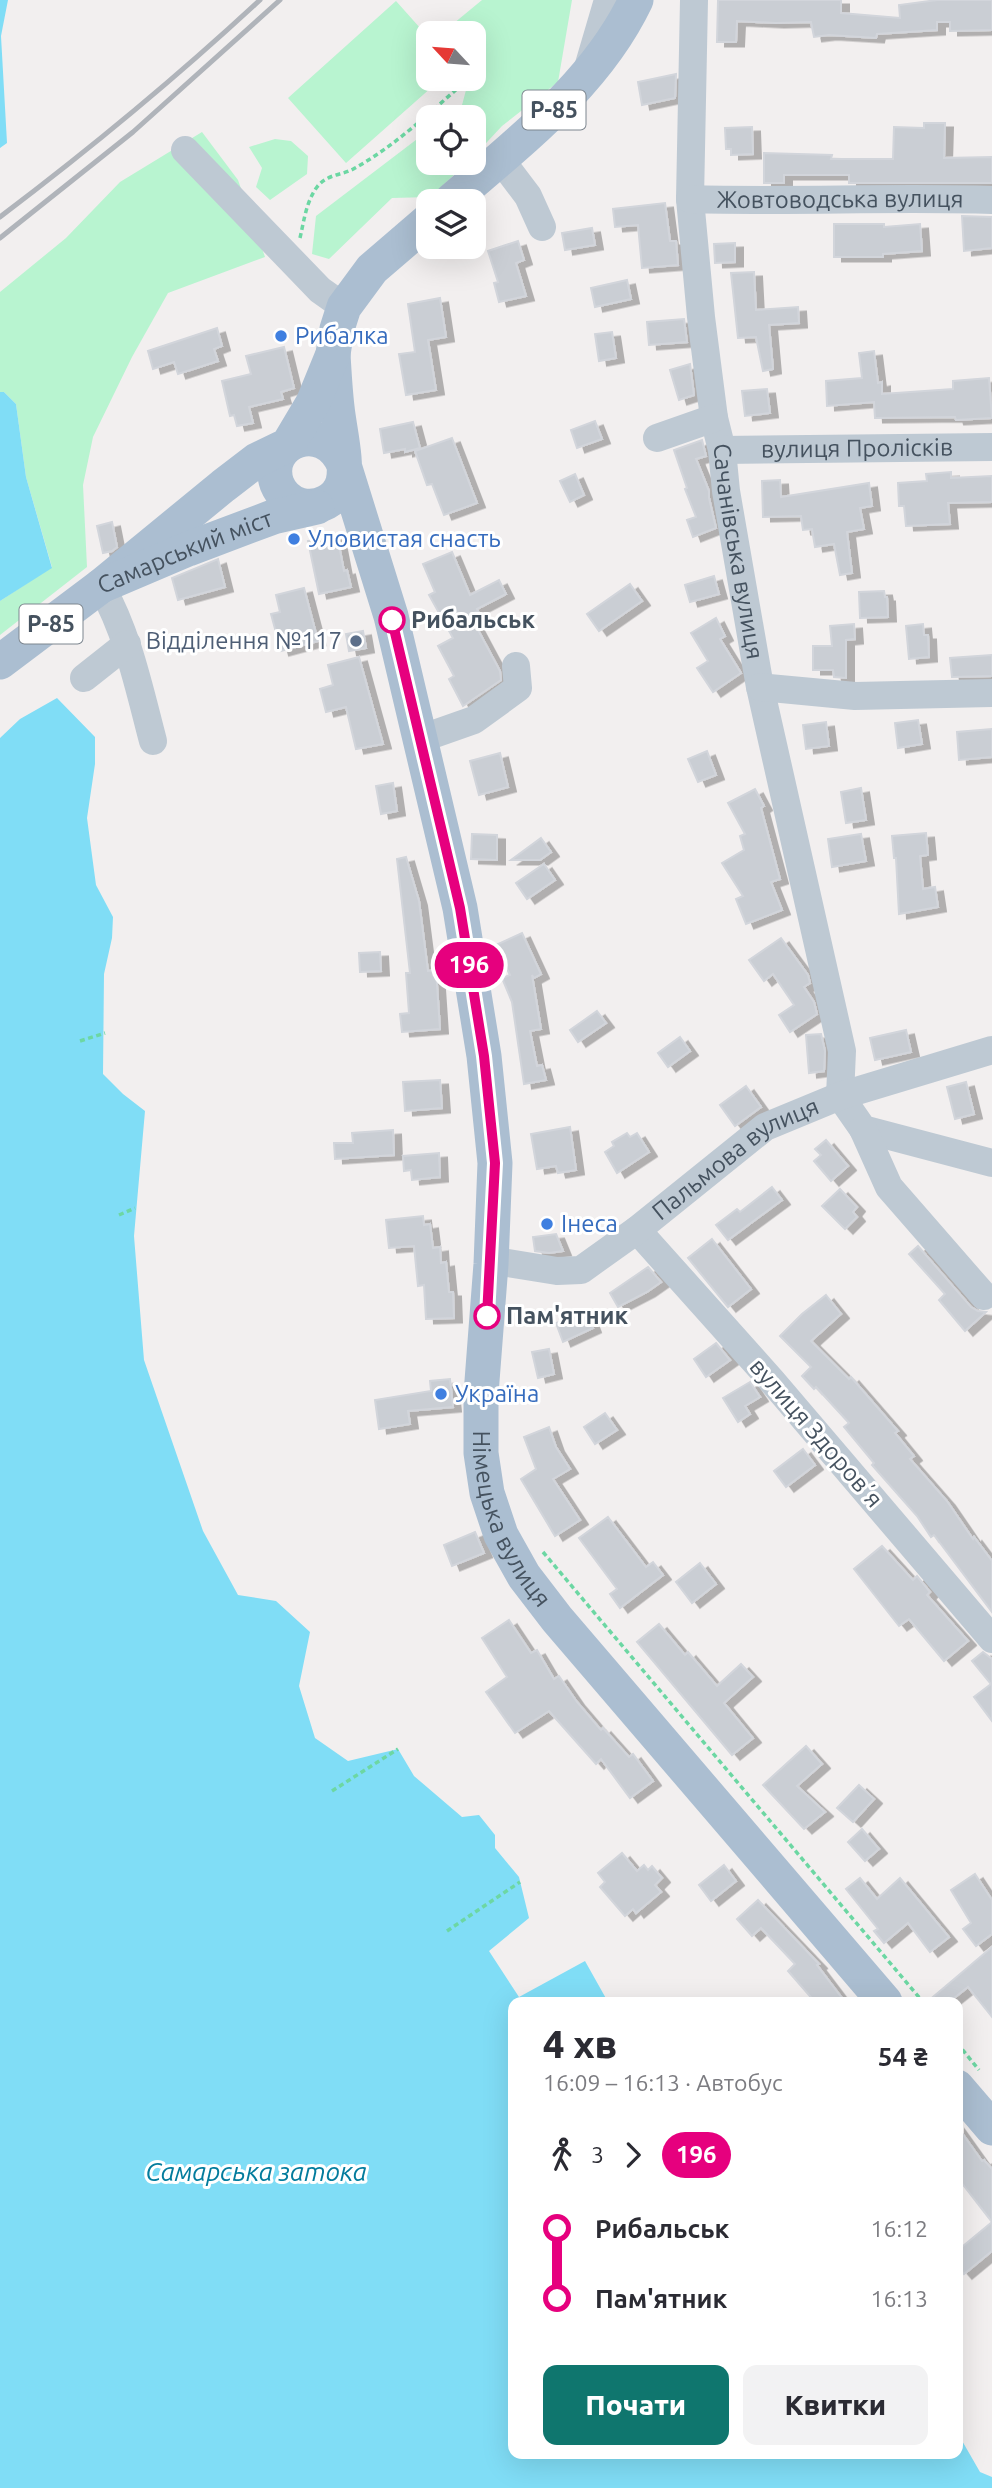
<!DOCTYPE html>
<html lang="uk">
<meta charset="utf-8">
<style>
:root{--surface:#fff;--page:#f2f2f3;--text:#2b2b33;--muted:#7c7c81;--accent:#0f766e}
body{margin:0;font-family:Ubuntu,sans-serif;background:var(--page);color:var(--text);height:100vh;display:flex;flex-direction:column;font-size:26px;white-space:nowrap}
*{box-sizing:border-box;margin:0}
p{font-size:23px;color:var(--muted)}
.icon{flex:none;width:38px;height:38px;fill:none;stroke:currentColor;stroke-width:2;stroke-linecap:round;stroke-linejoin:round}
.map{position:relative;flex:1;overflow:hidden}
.side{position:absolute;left:508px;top:1997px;width:455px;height:462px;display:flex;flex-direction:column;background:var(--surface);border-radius:14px;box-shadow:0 7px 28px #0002}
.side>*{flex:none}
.badge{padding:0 14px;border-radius:23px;font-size:24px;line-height:46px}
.needle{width:46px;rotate:296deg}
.buttons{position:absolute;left:416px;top:21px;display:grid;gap:14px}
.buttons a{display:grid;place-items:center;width:70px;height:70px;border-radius:14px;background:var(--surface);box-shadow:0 7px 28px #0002;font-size:35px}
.map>.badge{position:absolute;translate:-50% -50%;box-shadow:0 0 0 4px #fff}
.legs{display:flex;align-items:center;gap:10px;height:77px;padding:0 35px;font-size:23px}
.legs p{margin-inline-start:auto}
.headline{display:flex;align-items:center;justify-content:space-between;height:119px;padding:0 35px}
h1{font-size:38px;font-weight:800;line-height:52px}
.action{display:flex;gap:14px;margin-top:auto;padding:14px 35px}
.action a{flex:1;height:80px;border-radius:14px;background:var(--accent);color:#fff;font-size:28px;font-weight:800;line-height:80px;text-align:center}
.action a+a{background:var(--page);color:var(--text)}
ul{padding:0 35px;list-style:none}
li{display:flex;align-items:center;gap:24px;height:70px;font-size:26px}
li i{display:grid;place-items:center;width:10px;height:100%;margin:0 9px;background:currentColor}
li i::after{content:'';width:18px;height:18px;margin:-9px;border:5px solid;border-radius:50%;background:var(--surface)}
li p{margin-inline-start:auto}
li:first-child i{background:linear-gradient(#0000 50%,currentColor 0)}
li:last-child i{background:linear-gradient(currentColor 50%,#0000 0)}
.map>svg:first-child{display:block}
.green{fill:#b8f4d0}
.water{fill:#80ddf6}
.building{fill:#caced4;stroke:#d2d5db;stroke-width:2;filter:url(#shadow)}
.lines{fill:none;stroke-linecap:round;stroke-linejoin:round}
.path{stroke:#6cd7a3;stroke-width:3.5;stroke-dasharray:5 3.5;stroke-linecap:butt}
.minor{stroke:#bec9d3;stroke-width:28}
.major{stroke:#abbed1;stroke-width:35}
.rail{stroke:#b0b4ba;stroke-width:5}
.line-1-casing{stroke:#fff;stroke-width:16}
.line-1{stroke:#e6007e;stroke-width:10}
.shop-dot{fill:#3f7fe0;stroke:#fff;stroke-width:2.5}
.stop-1-dot{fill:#fff;stroke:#e6007e;stroke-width:3.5}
.service-dot{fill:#5c6f8a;stroke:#fff;stroke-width:2.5}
.labels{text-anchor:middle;stroke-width:6;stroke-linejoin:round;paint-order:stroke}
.shield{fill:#fff;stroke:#7d868f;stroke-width:2}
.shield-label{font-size:23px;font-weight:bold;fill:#45525f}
.street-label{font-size:24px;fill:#45525f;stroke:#fff}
.shop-label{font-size:24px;fill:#366cbe;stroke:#fff;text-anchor:start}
.stop-label{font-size:24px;font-weight:bold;fill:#45525f;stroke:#fff;text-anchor:start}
.service-label{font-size:24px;fill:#4e5e75;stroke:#fff;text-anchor:end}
.water-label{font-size:26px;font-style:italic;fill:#037c9d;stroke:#fff}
</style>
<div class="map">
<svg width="992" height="2488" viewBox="0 0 992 2488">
<defs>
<filter id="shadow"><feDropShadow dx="8" dy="4.5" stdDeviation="0" flood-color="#0004"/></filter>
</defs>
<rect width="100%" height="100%" fill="#f2efef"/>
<g class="green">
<polygon points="482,0 572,0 558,82 502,126 474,156 474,117 446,117 462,105 469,79 474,79 474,33 442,33"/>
<polygon points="396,1 429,38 429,79 441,79 346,163 288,98"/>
<polygon points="429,130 429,163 467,163 430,197 392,198 329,259 312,254 316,216"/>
<polygon points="202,132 238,180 265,257 168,293 132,357 93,437 83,485 87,567 0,635 0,601 52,567 26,477 16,404 4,392 0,392 0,292 66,238 120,182"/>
<polygon points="275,139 291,141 308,156 307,174 270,200 256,187 262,168 249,147"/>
</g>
<g class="water">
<polygon points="0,0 8,0 1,36 7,143 0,148"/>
<polygon points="0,392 4,392 16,404 26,477 52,568 0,601"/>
<polygon points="57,698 95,737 95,764 87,818 96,885 113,917 112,938 104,974 103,1074 123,1094 145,1111 134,1236 144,1360 203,1531 238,1595 276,1601 310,1632 299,1686 315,1738 348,1761 398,1749 414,1776 462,1817 479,1815 495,1835 495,1848 519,1877 529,1918 489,1951 519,1997 585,1961 608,2002 513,2002 513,2454 957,2454 957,2432 980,2472 992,2477 992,2488 0,2488 0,738 20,719"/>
</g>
<g class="building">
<polygon points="718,0 841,0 841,13 900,18 899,5 937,0 992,0 992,30 950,31 950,22 937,22 937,30 877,34 876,38 829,35 814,37 811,22 776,23 737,21 736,42 717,42"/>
<polygon points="676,74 675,98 642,105 638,82"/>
<polygon points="924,123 945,123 944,158 992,157 992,183 849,183 849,175 784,175 784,183 764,183 764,153 832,155 831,159 893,159 894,127 924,128"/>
<polygon points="752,127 753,154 731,155 731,149 726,149 725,128"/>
<polygon points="665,203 670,241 676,241 678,265 642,268 638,225 615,227 613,209"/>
<polygon points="962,216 992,217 992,248 964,251"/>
<polygon points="834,224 884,224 884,227 920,224 922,251 883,254 883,257 834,257"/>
<polygon points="592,228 595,245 565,250 562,233"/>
<polygon points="518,241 524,260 516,263 526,296 499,302 494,283 498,282 488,251"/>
<polygon points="735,243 735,262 715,263 714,244"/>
<polygon points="754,272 756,310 798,307 799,323 769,325 773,369 763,371 756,337 738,338 731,273"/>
<polygon points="627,280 631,299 595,307 591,288"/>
<polygon points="440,298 446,337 428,340 436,390 406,395 399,354 415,352 408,304"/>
<polygon points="684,319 687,342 649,345 647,322"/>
<polygon points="217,328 222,346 214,349 218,361 178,374 174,362 153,369 148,351"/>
<polygon points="612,332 616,358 599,361 595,334"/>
<polygon points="284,347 294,388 281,392 283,399 249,407 253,423 237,426 234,415 230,416 222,381 251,374 246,356"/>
<polygon points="874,351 878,383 882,382 882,394 953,389 953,381 989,378 992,418 956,420 955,417 875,418 874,402 827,406 826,381 862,378 859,353"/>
<polygon points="690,364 694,395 679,400 670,370"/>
<polygon points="767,389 770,413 745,416 742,391"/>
<polygon points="595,421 602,439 577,448 571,430"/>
<polygon points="413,422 420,448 405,452 405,449 384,453 380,429"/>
<polygon points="452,438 477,503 444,515 432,484 427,485 415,451"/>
<polygon points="702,440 706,456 696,459 709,491 709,498 716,528 693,537 687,520 696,517 685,489 687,488 674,450"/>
<polygon points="951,472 951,478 992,476 992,502 948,503 950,524 906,526 904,506 899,506 898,483 927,481 926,474"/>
<polygon points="575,474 584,495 570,502 560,481"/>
<polygon points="780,480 781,497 869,483 872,506 860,508 864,529 847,532 852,573 840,575 834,544 815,547 812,529 803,530 801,516 763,517 762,481"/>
<polygon points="112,522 117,547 112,551 103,553 97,526"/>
<polygon points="337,535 344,571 347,570 351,587 319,594 308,541"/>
<polygon points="452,552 470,595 499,580 506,594 477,609 478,611 470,615 500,671 501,680 463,706 449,679 454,676 438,646 453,638 429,595 435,592 423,564"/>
<polygon points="218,559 225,587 178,600 172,578"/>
<polygon points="714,576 719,594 690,602 685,585"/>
<polygon points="630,584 642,601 599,631 587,614"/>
<polygon points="304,588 318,641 281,651 271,614 280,612 276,595"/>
<polygon points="884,591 885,597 887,597 888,617 860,618 859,592"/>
<polygon points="716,618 725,636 720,639 741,673 713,692 697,668 708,661 691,633"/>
<polygon points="854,624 855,639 846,640 846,678 834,677 833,670 813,670 813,646 832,646 830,626"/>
<polygon points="923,624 924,635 928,635 929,657 909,659 906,626"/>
<polygon points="363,631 366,648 349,651 346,634"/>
<polygon points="992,655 992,676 952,677 950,658"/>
<polygon points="359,657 383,744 356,749 346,707 326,712 320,689 333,685 328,665"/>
<polygon points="918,720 922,744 898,748 895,723"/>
<polygon points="826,722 829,746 806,749 803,725"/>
<polygon points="992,729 992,757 959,760 957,732"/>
<polygon points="707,751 716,775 698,782 688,759"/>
<polygon points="500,753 508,787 479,795 470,761"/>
<polygon points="393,783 397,811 381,814 376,786"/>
<polygon points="861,788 866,820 846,823 841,792"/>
<polygon points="755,789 764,806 761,808 780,879 771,882 782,910 746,924 736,899 743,896 722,863 744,850 740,836 745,834 728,803"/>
<polygon points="926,833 928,855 920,856 923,889 935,887 938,907 899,914 896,858 894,858 892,836"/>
<polygon points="472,834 497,835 497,860 471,859"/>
<polygon points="861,834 866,861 832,867 828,839"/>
<polygon points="541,838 551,852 540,860 511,860"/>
<polygon points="406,857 419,901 428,971 436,970 440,1029 402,1032 400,1014 409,1013 406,973 410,973 397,859"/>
<polygon points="544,864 555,880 527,899 516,883"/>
<polygon points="522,933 541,974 534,978 532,975 541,1029 530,1031 537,1066 542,1065 546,1080 524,1084 512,1002 502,978 510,975 496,945"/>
<polygon points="781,938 808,975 810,983 804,987 814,1002 817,1014 790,1032 779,1015 794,1005 773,974 764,981 749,960"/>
<polygon points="380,952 381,971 360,972 359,953"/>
<polygon points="597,1011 606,1023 578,1042 570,1030"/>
<polygon points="906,1030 911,1052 875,1060 870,1038"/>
<polygon points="821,1034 825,1051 824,1071 809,1073 806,1035"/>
<polygon points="680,1037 690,1051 668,1067 658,1053"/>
<polygon points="440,1080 442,1108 405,1111 403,1082"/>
<polygon points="966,1082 974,1114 955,1119 947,1087"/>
<polygon points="746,1086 761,1107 735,1126 720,1105"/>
<polygon points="570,1127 576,1170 558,1173 556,1166 537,1169 531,1134"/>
<polygon points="393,1130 394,1155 335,1159 334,1143 353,1143 352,1133"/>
<polygon points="627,1133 630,1137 637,1133 649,1152 617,1173 605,1152 614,1146 612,1142"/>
<polygon points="826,1140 848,1166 831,1181 814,1161 821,1155 815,1149"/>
<polygon points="439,1153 440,1177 412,1180 411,1170 404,1171 403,1156"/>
<polygon points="772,1187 782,1200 728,1240 716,1225 737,1209 740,1212"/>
<polygon points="840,1189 857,1207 853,1212 857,1217 845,1229 822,1206"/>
<polygon points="423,1216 424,1225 430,1224 433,1248 440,1247 441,1263 446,1262 449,1292 453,1292 454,1318 426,1319 424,1285 418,1286 414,1246 389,1248 386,1220"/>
<polygon points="556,1234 563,1251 549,1253 535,1251 533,1237"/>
<polygon points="712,1239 751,1289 728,1307 688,1258"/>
<polygon points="918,1246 971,1307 978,1311 986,1312 965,1331 939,1300 945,1294 909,1254"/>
<polygon points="648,1267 661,1282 647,1292 618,1307 610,1293"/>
<polygon points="826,1295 841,1314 811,1341 849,1379 851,1377 898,1431 895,1433 914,1456 910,1459 947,1501 973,1539 974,1537 992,1561 992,1612 934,1535 931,1537 917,1516 872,1465 874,1463 844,1427 849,1423 816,1387 814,1389 802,1376 811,1367 780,1336 802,1314"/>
<polygon points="587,1312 593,1328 563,1342 556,1323"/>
<polygon points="716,1343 730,1360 706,1377 694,1359"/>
<polygon points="549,1349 554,1374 538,1378 532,1352"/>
<polygon points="450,1379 453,1407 408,1411 410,1424 379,1429 375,1400 431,1391 430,1381"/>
<polygon points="750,1382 760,1397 745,1406 750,1414 738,1422 723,1398"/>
<polygon points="605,1413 617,1430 595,1444 584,1427"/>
<polygon points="549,1427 556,1447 570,1469 553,1479 580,1520 555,1536 521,1479 536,1469 524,1437"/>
<polygon points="803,1449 815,1465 786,1487 774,1471"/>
<polygon points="608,1517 646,1567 653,1562 663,1575 620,1608 610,1594 617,1589 579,1538"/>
<polygon points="475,1532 484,1553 452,1566 444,1545"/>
<polygon points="882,1546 913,1580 917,1576 930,1592 927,1595 968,1641 944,1661 909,1619 899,1626 854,1569"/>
<polygon points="700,1563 716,1584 692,1603 676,1582"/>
<polygon points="509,1620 531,1653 537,1650 554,1679 559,1676 577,1702 601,1730 603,1728 629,1757 633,1754 653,1781 630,1798 601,1759 596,1764 549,1711 515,1733 486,1692 507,1677 482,1638"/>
<polygon points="659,1624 685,1655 688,1652 717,1686 741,1664 753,1677 724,1703 753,1738 732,1755 637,1642"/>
<polygon points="983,1652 992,1659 992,1721 974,1697 991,1684 972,1661"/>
<polygon points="806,1746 822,1764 797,1786 825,1812 804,1829 763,1785"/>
<polygon points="859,1785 874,1799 853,1822 837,1808"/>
<polygon points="862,1829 879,1849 865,1861 848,1842"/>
<polygon points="622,1853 637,1871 644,1865 648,1870 652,1866 662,1878 655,1885 661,1892 636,1913 633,1909 625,1916 600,1887 605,1882 598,1873"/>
<polygon points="724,1865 736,1881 711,1901 699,1885"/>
<polygon points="975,1874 992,1900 992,1934 976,1946 963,1929 971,1923 951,1890"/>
<polygon points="860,1878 877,1899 900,1878 949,1937 930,1952 908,1923 884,1943 874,1931 878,1929 846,1889"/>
<polygon points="758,1900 819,1964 817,1965 845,2002 815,2002 788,1971 795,1964 761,1928 752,1936 737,1919"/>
<polygon points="992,1947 992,2017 968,1987 949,2002 927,2002"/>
<polygon points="957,2126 982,2161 984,2160 992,2169 992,2222 957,2177"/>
<polygon points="992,2222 992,2251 964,2274 957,2266 957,2251"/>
</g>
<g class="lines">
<g class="path">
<path d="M300,238C304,221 306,202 317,187C328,173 342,176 355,168C393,147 426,116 458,88"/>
<polyline points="80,1041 105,1033"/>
<polyline points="119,1215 135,1208"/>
<polyline points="543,1552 923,2002"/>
<polyline points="332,1791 398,1749"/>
<polyline points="447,1931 520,1882"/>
<polyline points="957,2043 979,2070"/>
</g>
<g class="minor">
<path id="s1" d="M694,0L690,199L701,317L714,418L722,450L726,491L760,687L842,1051L840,1096L863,1129L992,1163"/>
<polyline points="588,68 608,0"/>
<polyline points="185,150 320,290 344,307"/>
<polyline points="500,159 528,196 542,227"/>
<path id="s2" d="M690,199C791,202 891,197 992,200"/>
<polyline points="657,438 714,418"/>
<path id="s3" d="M722,450L992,447"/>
<path d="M101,586C128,634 139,688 153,741"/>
<polyline points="84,678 127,644"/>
<polyline points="760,687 855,696 992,693"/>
<polyline points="420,739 474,720 518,688 516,666"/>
<polyline points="863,1129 889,1187 984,1296"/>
<polyline points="637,1230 772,1381 992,1639"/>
<path id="s4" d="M491,1264L508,1263L557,1271L581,1270L637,1230L765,1127L840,1096L992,1050"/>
</g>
<g class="major">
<path d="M451,201C520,141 596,84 636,0"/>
<path id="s5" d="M333,354C334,372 335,390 337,407C339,428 348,463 343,482C338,500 318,510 300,505C290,502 281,494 277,484C262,442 324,417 344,465L391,616L420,739L460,908L484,1056L495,1163L491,1264L481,1394V1453L487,1493L501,1535L524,1576L557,1619L885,2002"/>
<polyline points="101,586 223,486 257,460 288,445 313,403 333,354 337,329 344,307 372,269 429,220"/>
<path id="s6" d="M0,662L101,586L188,549L273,517L317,507"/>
<polyline points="957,2087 992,2128"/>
</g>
<g class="rail">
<path d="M0,217C90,149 177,77 260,0"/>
<polyline points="0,238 133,132 280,0"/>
</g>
</g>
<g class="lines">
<g class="line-1-casing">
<polyline id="line-1" points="392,620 460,908 484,1056 495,1163 487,1316"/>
</g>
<use href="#line-1" class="line-1"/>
</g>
<g class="shop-dot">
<circle cx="281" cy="336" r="7"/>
<circle cx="294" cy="539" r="7"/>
<circle cx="547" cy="1224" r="7"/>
<circle cx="441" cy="1394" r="7"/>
</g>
<g class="stop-1-dot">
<circle cx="392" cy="620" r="12"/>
<circle cx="487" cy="1316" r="12"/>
</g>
<circle class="service-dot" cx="356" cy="641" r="7"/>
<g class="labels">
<g class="shield">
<rect x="522.5" y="90.5" width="63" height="39" rx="5"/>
<rect x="19.5" y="604.5" width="63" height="39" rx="5"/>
</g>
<g class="shield-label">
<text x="554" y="118">Р-85</text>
<text x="51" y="632">Р-85</text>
</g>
<g class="street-label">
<text dy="8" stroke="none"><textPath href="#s2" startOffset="150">Жовтоводська вулиця</textPath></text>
<text dy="8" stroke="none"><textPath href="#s3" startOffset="135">вулиця Пролісків</textPath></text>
<text dy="8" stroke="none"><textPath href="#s1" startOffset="555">Сачанівська вулиця</textPath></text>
<text dy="8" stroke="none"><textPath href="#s6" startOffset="217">Самарський міст</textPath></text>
<text dy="8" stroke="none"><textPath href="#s4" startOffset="282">Пальмова вулиця</textPath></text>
<text transform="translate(816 1433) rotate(49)" y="8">вулиця Здоровʼя</text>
<text dy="8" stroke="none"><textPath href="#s5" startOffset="1405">Німецька вулиця</textPath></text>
</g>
<g class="shop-label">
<text x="295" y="344">Рибалка</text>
<text x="308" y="547">Уловистая снасть</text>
<text x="561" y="1232">Інеса</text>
<text x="455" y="1402">Україна</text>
</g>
<g class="stop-label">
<text x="411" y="628">Рибальськ</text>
<text x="506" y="1324">Пам'ятник</text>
</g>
<g class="service-label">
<text x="342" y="649">Відділення №117</text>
</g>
<g class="water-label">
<text x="256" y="2181">Самарська затока</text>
</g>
</g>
</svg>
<div class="buttons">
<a><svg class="needle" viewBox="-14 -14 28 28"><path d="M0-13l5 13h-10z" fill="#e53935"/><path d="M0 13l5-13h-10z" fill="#7c7c81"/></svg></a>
<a><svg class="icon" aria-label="locate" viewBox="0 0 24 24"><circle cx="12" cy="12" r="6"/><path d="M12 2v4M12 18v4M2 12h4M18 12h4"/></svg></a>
<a><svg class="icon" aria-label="layers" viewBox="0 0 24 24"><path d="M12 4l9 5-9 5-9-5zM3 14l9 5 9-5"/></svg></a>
</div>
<b class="badge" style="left:469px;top:965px;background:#e6007e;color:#fff">196</b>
<section class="side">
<div class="headline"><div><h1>4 хв</h1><p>16:09 – 16:13 · Автобус</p></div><b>54 ₴</b></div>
<div class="legs"><svg class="icon" aria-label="walk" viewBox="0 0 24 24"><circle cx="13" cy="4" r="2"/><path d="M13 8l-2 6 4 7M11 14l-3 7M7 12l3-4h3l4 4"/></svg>3<svg class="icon" aria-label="forward" viewBox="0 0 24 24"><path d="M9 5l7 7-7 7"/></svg><b class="badge" style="background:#e6007e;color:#fff">196</b></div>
<ul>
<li><i style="color:#e6007e"></i><b>Рибальськ</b><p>16:12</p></li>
<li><i style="color:#e6007e"></i><b>Пам'ятник</b><p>16:13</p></li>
</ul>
<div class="action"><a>Почати</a><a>Квитки</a></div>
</section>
</div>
